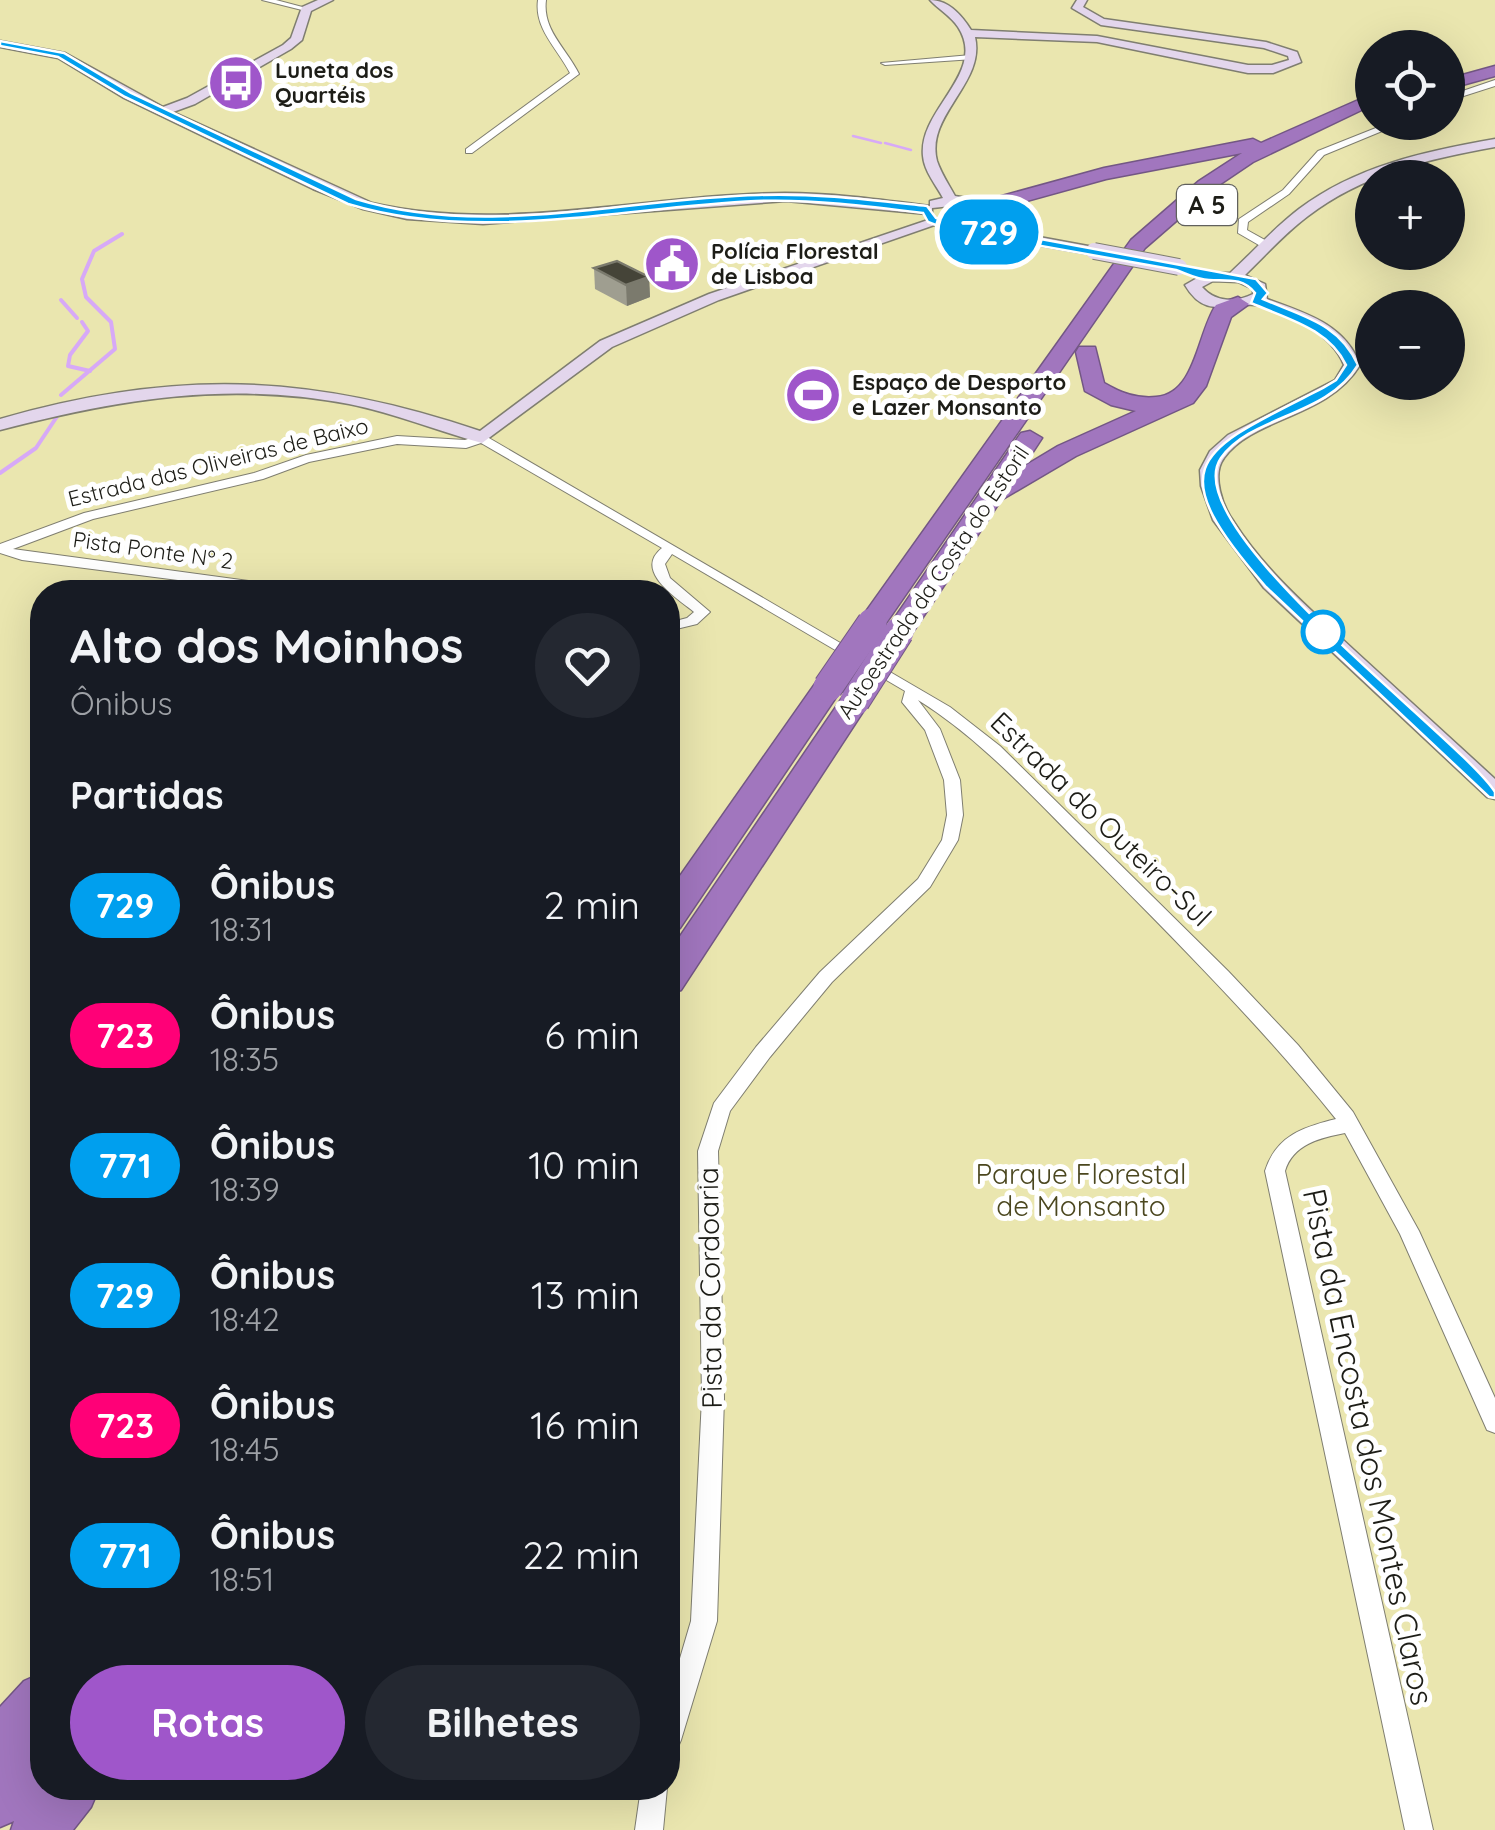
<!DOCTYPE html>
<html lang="pt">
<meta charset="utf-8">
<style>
:root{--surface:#171b24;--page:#242831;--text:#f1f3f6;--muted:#9ea1a6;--accent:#9f56ca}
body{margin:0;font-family:Quicksand,sans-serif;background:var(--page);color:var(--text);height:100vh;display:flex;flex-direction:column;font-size:38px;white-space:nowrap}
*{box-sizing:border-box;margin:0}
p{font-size:32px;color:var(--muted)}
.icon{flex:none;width:55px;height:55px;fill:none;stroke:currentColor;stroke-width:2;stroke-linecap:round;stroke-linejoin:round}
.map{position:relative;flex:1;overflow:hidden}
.drawer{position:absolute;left:30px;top:580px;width:650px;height:1220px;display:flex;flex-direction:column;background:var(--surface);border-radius:40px;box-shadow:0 10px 40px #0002}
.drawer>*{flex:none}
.badge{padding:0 20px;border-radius:32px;font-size:35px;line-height:65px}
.controls{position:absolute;left:1355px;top:30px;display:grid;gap:20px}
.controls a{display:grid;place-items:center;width:110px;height:110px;border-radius:50%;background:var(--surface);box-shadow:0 10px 40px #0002;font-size:50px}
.map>.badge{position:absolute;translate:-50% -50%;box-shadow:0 0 0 5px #fff}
h2{padding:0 40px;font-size:38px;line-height:90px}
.round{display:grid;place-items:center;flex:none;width:105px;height:105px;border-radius:52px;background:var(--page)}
.overview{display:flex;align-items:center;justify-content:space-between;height:170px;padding:0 40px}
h1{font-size:48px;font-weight:700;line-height:75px}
.primary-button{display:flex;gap:20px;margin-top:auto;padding:20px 40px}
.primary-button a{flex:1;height:115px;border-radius:60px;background:var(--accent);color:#fff;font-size:40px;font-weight:700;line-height:115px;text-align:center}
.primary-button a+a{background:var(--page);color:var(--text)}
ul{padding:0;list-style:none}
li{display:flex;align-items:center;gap:30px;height:130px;padding:0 40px}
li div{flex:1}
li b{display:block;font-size:38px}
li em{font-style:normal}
li .badge{min-width:110px;font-weight:700;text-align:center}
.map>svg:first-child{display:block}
.green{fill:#eae6af;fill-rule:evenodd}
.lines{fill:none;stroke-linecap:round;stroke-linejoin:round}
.stream-far1{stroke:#d7a9f7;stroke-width:2.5}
.stream{stroke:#d7a9f7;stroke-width:4}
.street-casing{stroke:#7f7e70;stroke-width:2}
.secondary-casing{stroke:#7f7e70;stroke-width:3}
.highway-casing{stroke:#735784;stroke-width:3}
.street{fill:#fff;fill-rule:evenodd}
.secondary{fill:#e3d6ec;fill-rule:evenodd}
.highway{fill:#a176be;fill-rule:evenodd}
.secondary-bridge-casing{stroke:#7f7e70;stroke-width:18;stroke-linecap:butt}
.highway-bridge-casing{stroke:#735784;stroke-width:31;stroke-linecap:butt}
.secondary-bridge{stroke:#e3d6ec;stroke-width:16}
.highway-bridge{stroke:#a176be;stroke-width:29}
.wall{fill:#9f9e90}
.shaded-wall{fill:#7b7a6d}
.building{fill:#454438;stroke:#7b7a6d;stroke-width:2.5}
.line{fill:#009fee;stroke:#fff;stroke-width:2.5}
.stop-dot{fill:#fff;stroke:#009fee;stroke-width:5}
.labels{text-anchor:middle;stroke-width:10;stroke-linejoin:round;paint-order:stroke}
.far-poi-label{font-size:22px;font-weight:bold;fill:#1d1d17;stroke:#fff;text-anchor:start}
.far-street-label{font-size:22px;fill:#1d1d17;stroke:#fff}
.shield{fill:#fff;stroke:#61615d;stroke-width:2.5}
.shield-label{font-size:25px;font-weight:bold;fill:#1d1d17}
.street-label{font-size:28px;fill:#1d1d17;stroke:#fff}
.park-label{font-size:28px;fill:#4b471f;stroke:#fff}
.near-street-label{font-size:32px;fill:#1d1d17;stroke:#fff}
</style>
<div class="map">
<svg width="1495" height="1830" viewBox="0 0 1495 1830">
<rect width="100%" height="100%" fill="#f9f8e8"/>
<path class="green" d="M0,0H1495V1830H0ZM1372,48H1448V122H1372ZM1372,178H1448V252H1372ZM1372,308H1448V382H1372ZM42,592H668V1788H42Z"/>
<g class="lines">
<g class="stream-far1">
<polyline points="853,136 881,143"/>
<polyline points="885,143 911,150"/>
</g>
<g class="stream">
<polyline points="61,300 77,318"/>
<polyline points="82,322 88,331 70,355 68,366 90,371"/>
<polyline points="61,395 115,349 111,322 86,297 82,279 94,251 122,234"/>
<polyline points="0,473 36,448 58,415"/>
</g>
<g class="street-casing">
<g id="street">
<polygon points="262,0 276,0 310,9 306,11"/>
<path d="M538,0H546C542,30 567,49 579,74L472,153H466V149L570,73C558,49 534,29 538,0Z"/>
<polygon points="971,55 974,59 885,65 881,63"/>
<polygon points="1495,80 1495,86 1448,101 1448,96"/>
<polygon points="1391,122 1404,122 1324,155 1289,194 1248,222 1247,230 1272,244 1272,248 1264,248 1238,233 1239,219 1283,190 1318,151"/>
<path d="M482,434L950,707L1000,746L1228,971L1298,1045L1353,1112L1419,1231L1495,1398V1433L1487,1430L1400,1234L1345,1133C1320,1138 1293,1144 1285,1171L1433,1830H1405L1265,1171C1276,1136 1303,1127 1336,1119C1261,1026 1177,942 1093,857C1037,802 985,742 918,700L940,729L960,780L963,815L958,840L930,887L832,982L770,1057L730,1111L718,1151L724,1398L717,1621L681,1740L677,1749L668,1753V1699L691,1621L702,1398L698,1151L714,1103L756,1047L820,972L918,879L942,840L947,815L944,780L925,730L902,702L905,691L672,554L665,564L670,578L710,612L697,624L668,631V623L687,618L694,612C677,598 633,571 662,548L481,443L466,448L397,444L309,462L263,479L93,519L13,549L301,588L308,592H272L22,560L0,553V544L84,513L254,473L306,455L397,436L465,440Z"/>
<polygon points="641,1788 667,1788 663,1830 635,1830"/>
</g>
</g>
<g class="secondary-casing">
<g id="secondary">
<path d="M318,0H333L311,11L302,40L291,49L195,104L173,112L372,203C508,234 648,194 785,193C832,193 883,200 930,206V201L943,198C936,185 924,171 923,156C918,109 988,73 958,27C951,16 938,9 930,0C948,0 961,14 971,30L1097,36L1248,65H1272L1289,60L1288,56L1264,48L1101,25L1072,8L1077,0H1087L1083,7L1104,19L1266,42L1297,52L1301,62L1273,73H1248L1097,42L975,37C986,83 925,115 937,161C941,173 949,185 955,196L986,201L1005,224L1023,234L1099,248L1101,251L1094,255L947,229L945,226L952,222L993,229C978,200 961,205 932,208V213L927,214L786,201L483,224L407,219L363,209L313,189L124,98L58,58L0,47V41L65,53L163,107L187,98L283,45L291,38L302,7Z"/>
<path d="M1495,139V147C1428,159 1363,174 1308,216C1285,233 1266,255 1245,275L1265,284L1267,299C1305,313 1345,324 1360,365C1328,418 1253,417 1224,458C1211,475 1223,507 1234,522C1266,572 1311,610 1354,650C1401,693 1448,736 1495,779V799L1487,797L1264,588L1213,520L1201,486L1200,470L1210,451L1228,435L1335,380L1344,365C1333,336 1287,308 1255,305C1226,303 1205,319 1185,285L1206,273H1230C1253,252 1274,228 1299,209C1356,166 1426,151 1495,139ZM1213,281L1238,282L1253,289V294C1235,303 1215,302 1202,287Z"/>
<path d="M931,219L943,222L719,300L612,347L482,443C437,431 395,413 349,404C226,381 120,399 0,430V419C173,369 310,373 480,431L600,341L709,294Z"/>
</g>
</g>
<g class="highway-casing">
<g id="highway">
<polygon points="1495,66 1495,76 1448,89 1448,79"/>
<polygon points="1372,94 1372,105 1253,162 1213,189 1145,248 882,629 862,629 858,623 862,617 1131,240 1199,181 1242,153 1106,179 987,212 977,206 980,202 1104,168 1253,139 1261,143"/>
<path d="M1238,297L1249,304L1231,317L1206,386L1193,403L1076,456L1001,500L909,638H889L885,632L1021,433L1030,431L1042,438L1023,467L1058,446L1136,411L1111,405L1085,391L1076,352L1079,347H1095L1104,383C1121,393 1137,399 1156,397C1196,394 1197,334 1216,305Z"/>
<polygon points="828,678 839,681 843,687 680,928 668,931 668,893 817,681"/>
<polygon points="855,692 866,695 870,701 681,990 668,994 668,954 844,695"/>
<polygon points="42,1673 42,1788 99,1788 91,1807 73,1830 11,1830 14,1821 0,1827 0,1707 24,1681"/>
</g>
</g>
<use href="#street" class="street"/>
<use href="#secondary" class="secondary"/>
<use href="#highway" class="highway"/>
<g class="secondary-bridge-casing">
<polyline id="secondary-bridge" points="1094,251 1179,267"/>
</g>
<g class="highway-bridge-casing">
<g id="highway-bridge">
<polyline points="828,687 872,623"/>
<polyline points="855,701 899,632"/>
</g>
</g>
<use href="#secondary-bridge" class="secondary-bridge"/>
<use href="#highway-bridge" class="highway-bridge"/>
</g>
<polygon class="wall" points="594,268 649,277 650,297 627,306 595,289"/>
<polygon class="shaded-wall" points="649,277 650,297 627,306 626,285"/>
<polygon class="building" points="617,261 649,277 626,285 594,268"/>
<path class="line" d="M0,41L64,53L131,93L356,199C486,239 627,198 759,195C816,193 871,200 927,206L936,218L949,222L1256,279L1268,293L1263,299C1304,317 1339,323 1358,365C1327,417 1251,415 1221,458C1173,527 1462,739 1495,792V798L1489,797L1266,587C1156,462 1199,451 1323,388L1336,380L1346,365C1328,328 1287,319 1251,303L1255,293C1242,277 1227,281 1209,280C1198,280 1187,274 1176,270L946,229L928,222L923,213C868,206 812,199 756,201C622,207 480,244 348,204L125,97L58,57L0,46Z"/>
<defs>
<g id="bus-disc" transform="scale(2.875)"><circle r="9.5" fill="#9f56ca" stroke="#fff"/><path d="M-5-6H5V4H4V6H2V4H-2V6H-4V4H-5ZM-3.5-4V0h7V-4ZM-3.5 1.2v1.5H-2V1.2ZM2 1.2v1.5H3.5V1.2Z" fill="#fff"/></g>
<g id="civic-disc" transform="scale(2.875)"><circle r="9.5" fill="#9f56ca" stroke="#fff"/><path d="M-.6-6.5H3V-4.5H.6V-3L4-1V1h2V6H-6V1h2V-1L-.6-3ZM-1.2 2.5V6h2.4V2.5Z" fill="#fff"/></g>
<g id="stadium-disc" transform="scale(2.875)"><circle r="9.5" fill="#9f56ca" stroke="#fff"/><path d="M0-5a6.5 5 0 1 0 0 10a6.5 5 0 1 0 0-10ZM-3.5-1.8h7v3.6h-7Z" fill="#fff"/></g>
</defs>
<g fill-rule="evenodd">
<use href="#bus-disc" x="236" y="83"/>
<use href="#civic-disc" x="672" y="264"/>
<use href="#stadium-disc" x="813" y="395"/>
</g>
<circle class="stop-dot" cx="1323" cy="632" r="20"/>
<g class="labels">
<g class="far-poi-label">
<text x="275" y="78">Luneta dos<tspan x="275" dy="25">Quartéis</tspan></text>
<text x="711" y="259">Polícia Florestal<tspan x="711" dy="25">de Lisboa</tspan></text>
<text x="852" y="390">Espaço de Desporto<tspan x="852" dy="25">e Lazer Monsanto</tspan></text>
</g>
<g class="far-street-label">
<text transform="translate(218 462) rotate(-14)" y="8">Estrada das Oliveiras de Baixo</text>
<text transform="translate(153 550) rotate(8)" y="8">Pista Ponte Nº 2</text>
<text transform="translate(933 582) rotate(-56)" y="8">Autoestrada da Costa do Estoril</text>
</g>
<rect class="shield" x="1177" y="185" width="60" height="40" rx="8"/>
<g class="shield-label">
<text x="1207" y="214">A 5</text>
</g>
<g class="street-label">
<text transform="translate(1101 819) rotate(44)" y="10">Estrada do Outeiro-Sul</text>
<text transform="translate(710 1288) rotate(-91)" y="10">Pista da Cordoaria</text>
</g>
<g class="park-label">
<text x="1081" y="1184">Parque Florestal<tspan x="1081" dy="32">de Monsanto</tspan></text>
</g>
<g class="near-street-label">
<text transform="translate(1368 1447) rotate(78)" y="11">Pista da Encosta dos Montes Claros</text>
</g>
</g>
</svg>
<div class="controls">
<a><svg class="icon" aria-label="locate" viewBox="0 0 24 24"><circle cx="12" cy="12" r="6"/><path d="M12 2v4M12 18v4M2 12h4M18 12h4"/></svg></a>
<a>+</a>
<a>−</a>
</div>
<b class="badge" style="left:989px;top:232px;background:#009fee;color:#fff">729</b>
<section class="drawer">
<div class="overview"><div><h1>Alto dos Moinhos</h1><p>Ônibus</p></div><a class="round"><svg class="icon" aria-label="heart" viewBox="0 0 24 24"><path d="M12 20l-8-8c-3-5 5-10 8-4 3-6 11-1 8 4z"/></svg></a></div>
<h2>Partidas</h2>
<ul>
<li><span class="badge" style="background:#009fee;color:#fff">729</span><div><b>Ônibus</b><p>18:31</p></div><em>2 min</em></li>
<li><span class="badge" style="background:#f07;color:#fff">723</span><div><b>Ônibus</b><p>18:35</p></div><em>6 min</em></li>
<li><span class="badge" style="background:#009fee;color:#fff">771</span><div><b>Ônibus</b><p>18:39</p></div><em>10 min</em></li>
<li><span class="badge" style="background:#009fee;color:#fff">729</span><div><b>Ônibus</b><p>18:42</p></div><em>13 min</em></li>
<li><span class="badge" style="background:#f07;color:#fff">723</span><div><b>Ônibus</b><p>18:45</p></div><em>16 min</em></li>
<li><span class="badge" style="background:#009fee;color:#fff">771</span><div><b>Ônibus</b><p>18:51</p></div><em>22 min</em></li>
</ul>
<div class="primary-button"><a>Rotas</a><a>Bilhetes</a></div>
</section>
</div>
